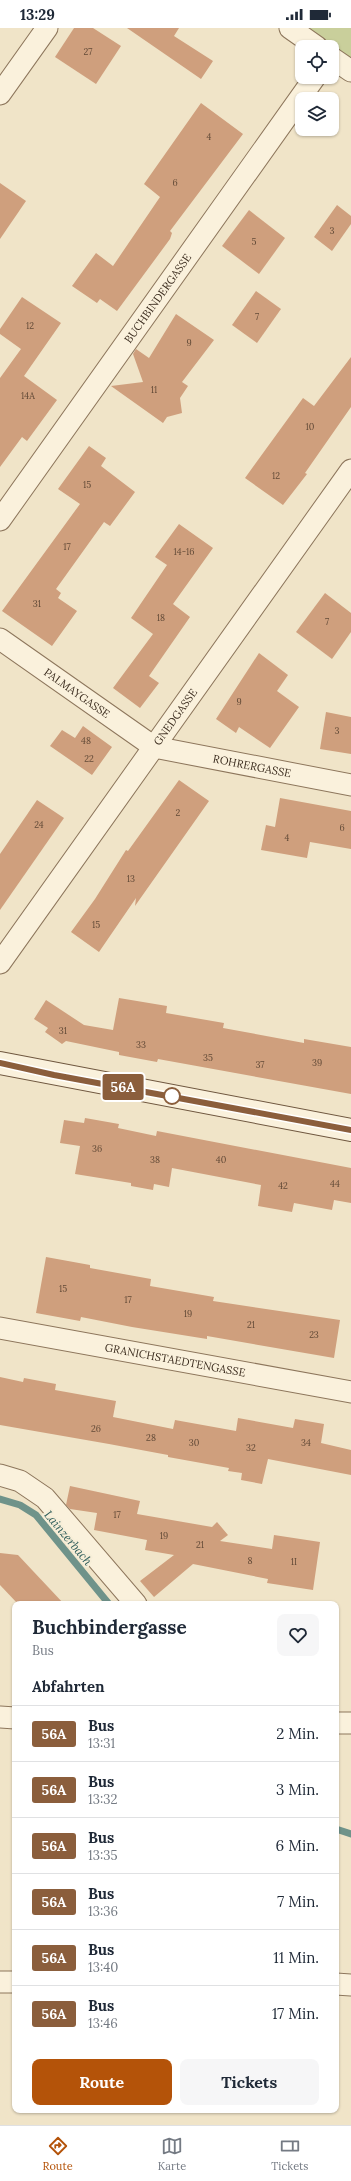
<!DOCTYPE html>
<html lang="de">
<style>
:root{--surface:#fff;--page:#f6f6f7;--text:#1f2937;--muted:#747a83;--line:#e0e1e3;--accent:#b45309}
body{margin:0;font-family:Lora,serif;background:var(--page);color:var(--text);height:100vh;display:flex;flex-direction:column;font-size:15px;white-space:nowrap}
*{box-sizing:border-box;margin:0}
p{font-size:13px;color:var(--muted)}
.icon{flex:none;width:22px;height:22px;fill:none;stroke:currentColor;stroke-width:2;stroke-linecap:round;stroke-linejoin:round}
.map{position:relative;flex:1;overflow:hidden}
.side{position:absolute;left:12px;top:1573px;width:327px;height:512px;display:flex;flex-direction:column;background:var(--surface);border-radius:8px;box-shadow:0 1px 3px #0004}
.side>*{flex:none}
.badge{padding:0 8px;border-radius:3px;font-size:14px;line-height:26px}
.tools{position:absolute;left:295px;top:12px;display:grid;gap:8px}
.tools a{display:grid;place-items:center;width:44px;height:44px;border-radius:8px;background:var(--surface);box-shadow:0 1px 3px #0004;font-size:20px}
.map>.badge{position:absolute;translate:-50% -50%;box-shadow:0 0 0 2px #fff}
h2{padding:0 20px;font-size:15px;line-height:36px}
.round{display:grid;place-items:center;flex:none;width:42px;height:42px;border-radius:8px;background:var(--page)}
.summary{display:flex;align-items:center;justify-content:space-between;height:68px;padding:0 20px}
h1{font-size:19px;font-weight:800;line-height:30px}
.action{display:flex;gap:8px;margin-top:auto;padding:8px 20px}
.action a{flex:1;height:46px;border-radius:8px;background:var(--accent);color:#fff;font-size:16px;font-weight:800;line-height:46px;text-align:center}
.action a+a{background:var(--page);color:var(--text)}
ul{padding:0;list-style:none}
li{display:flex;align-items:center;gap:12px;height:56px;padding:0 20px;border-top:1px solid var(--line)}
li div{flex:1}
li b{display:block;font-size:15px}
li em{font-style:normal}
li .badge{min-width:44px;font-weight:700;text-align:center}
.status{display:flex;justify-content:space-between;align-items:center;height:28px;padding:0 20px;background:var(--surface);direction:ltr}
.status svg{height:11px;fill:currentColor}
.tabs{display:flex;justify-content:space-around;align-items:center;height:56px;border-top:1px solid var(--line);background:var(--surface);font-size:11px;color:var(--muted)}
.tabs a{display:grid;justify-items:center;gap:2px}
.tabs .on{color:var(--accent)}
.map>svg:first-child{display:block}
.green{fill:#c9cf9b}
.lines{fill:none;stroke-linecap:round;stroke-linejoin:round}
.stream{stroke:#6f938a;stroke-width:7}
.building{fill:#cf9f7d}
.street-casing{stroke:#8d765c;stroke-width:23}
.secondary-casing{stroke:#6f573f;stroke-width:24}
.street{stroke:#faf1dc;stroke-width:21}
.secondary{stroke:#faf1dc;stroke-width:22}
.line-casing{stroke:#fff;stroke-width:9}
.line{stroke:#8b5e3c;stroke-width:6}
.stop-dot{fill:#fff;stroke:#8b5e3c;stroke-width:2}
.labels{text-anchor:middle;stroke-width:4;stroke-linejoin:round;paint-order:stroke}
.number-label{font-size:9px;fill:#624a37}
.street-label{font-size:11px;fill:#3d2e20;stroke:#f7eed8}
.water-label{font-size:12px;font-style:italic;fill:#2f5d5a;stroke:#f7eed8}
</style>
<div class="status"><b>13:29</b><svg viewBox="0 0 49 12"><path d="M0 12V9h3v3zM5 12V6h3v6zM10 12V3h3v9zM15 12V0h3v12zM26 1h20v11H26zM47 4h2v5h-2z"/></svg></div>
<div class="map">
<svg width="351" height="2097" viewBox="0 0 351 2097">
<rect width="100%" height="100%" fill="#f0e4c8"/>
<polygon class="green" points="305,0 351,0 351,32"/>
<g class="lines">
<g class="stream">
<polyline points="0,1471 20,1477 36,1487 109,1576"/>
<polyline points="336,1801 351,1806"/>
</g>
</g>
<g class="building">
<polygon points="74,0 93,0 121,18 96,56 55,29"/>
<polygon points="127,0 179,0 174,8 213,33 201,51"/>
<polygon points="201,75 243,106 170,203 172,205 170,211 117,283 100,271 97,275 72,258 96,225 113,238 160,169 144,156"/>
<polygon points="0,155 26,173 0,211"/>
<polygon points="337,177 351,188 351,196 332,223 314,209"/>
<polygon points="249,182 285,210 259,246 222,218"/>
<polygon points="256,263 281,281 257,315 232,297"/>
<polygon points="22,269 61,295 24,348 57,372 27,413 22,409 0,439 0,350 21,321 0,306 0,301"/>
<polygon points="176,286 214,312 182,354 188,358 180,370 182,385 167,389 163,395 111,358 143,354 133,326 136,321 149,330"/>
<polygon points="351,329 351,379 305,445 307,446 283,477 245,450 303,370 314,378"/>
<polygon points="89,418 106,430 101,438 135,464 110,498 104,494 56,561 61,565 58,570 77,583 52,618 2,583 80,476 58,461"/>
<polygon points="179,496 213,520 173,576 190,589 149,648 159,655 140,680 113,660 153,606 131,590 167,537 155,529"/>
<polygon points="325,565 351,585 351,604 332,631 296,604"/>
<polygon points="259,625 288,647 277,663 299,679 270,720 239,699 236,705 216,691"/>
<polygon points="326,684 351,689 351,726 320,721"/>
<polygon points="83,698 112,719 92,747 50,718 62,702 75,710"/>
<polygon points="179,752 209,773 135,878 136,870 99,924 71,904 95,871 126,822 128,823"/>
<polygon points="280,770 351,783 351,821 310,814 307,830 261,822 266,797 275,799"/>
<polygon points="37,772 64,790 0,882 0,826"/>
<polygon points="119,970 167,978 166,985 224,995 223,1000 304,1015 304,1011 351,1019 351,1066 158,1031 157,1034 119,1027 119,1024 66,1013 62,1016 45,1004 48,1000 34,991 46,972 84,997 113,1002"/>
<polygon points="85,1090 119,1096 118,1100 156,1108 157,1103 351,1140 351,1175 334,1172 332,1182 294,1175 292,1184 258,1178 261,1157 172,1140 169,1159 154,1156 153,1162 131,1158 131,1155 75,1146 80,1118 60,1115 64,1092 84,1095"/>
<polygon points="46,1229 90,1237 90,1240 151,1251 150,1258 214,1269 213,1273 340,1292 334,1330 207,1308 207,1311 132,1299 81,1289 80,1293 36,1285"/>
<polygon points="0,1349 23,1354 24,1350 56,1356 55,1362 116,1373 113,1389 173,1401 175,1392 236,1403 238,1390 293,1400 295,1391 324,1396 321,1415 351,1422 351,1447 268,1431 262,1456 241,1452 242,1445 228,1443 229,1440 168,1429 168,1427 109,1416 0,1397"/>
<polygon points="70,1458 140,1473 137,1486 212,1499 217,1494 228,1507 220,1513 272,1521 274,1507 320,1514 313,1562 267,1555 268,1551 193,1536 154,1569 140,1553 174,1527 145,1522 147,1512 94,1502 97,1485 70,1481 66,1477"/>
<polygon points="0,1525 18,1527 64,1576 18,1576 0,1557"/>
</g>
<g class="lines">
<g class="street-casing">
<g id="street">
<polyline points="290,0 317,19"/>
<polyline points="332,30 351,43"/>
<polyline points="0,66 47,0"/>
<path id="s1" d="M0,492L315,49"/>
<path id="s2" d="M0,611L154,719L351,757"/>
<path id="s3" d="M0,935L351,442"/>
<path id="s4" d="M0,1300L351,1364"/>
<polyline points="0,1447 20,1453 45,1470 136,1576"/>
<polyline points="0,1689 15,1690"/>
<polyline points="336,1695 351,1695"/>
<polyline points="0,1954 15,1954"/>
<polyline points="336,1956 351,1957"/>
</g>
</g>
<g class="secondary-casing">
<polyline id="secondary" points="0,1035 351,1102"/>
</g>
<use href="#street" class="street"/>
<use href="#secondary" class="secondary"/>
</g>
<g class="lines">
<g class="line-casing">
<polyline id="line" points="0,1035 54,1047 351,1102"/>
</g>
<use href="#line" class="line"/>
</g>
<circle class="stop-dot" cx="172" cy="1068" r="8"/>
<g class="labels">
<g class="number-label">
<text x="88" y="27">27</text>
<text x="209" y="112">4</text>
<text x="175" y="158">6</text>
<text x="332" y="206">3</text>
<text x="254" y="217">5</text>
<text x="257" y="292">7</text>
<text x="30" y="301">12</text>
<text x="189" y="318">9</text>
<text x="154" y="365">11</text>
<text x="28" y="371">14A</text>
<text x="310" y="402">10</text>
<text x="276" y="451">12</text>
<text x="87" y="460">15</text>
<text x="67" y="522">17</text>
<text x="184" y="527">14-16</text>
<text x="37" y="579">31</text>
<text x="161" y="593">18</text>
<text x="327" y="597">7</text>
<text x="239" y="677">9</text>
<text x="337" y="706">3</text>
<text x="86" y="716">48</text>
<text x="89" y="734">22</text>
<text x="178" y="788">2</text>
<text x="39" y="800">24</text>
<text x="342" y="803">6</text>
<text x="287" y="813">4</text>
<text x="131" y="854">13</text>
<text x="96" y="900">15</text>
<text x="63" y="1006">31</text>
<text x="141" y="1020">33</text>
<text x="208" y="1033">35</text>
<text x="317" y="1038">39</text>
<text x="260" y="1040">37</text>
<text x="97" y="1124">36</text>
<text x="155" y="1135">38</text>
<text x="221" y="1135">40</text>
<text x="335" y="1159">44</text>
<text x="283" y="1161">42</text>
<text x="63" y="1264">15</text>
<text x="128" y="1275">17</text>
<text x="188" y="1289">19</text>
<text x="251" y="1300">21</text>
<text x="314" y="1310">23</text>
<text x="96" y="1404">26</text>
<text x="151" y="1413">28</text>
<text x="194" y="1418">30</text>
<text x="306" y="1418">34</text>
<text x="251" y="1423">32</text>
<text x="117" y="1490">17</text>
<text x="164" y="1511">19</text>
<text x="200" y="1520">21</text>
<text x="250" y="1536">8</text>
<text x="294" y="1537">1I</text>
</g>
<g class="street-label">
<text dy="4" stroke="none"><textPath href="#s1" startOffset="272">BUCHBINDERGASSE</textPath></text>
<text dy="4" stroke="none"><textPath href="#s2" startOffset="94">PALMAYGASSE</textPath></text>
<text dy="4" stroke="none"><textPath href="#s3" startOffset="302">GNEDGASSE</textPath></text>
<text dy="4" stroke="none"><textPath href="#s2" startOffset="288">ROHRERGASSE</textPath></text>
<text dy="4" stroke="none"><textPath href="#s4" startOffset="178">GRANICHSTAEDTENGASSE</textPath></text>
</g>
<g class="water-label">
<text transform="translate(68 1510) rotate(50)" y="4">Lainzerbach</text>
</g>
</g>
</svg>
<div class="tools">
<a><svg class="icon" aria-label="locate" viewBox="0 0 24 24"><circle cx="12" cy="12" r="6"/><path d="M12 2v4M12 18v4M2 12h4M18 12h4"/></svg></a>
<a><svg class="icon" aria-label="layers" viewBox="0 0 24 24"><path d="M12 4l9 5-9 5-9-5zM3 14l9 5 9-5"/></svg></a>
</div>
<b class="badge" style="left:123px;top:1059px;background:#8b5e3c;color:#fff">56A</b>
<section class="side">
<div class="summary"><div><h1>Buchbindergasse</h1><p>Bus</p></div><a class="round"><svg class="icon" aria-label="heart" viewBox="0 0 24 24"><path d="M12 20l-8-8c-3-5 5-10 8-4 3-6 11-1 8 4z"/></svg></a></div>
<h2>Abfahrten</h2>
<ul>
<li><span class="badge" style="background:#8b5e3c;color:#fff">56A</span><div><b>Bus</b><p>13:31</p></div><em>2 Min.</em></li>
<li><span class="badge" style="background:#8b5e3c;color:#fff">56A</span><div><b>Bus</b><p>13:32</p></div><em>3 Min.</em></li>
<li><span class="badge" style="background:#8b5e3c;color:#fff">56A</span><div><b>Bus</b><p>13:35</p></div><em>6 Min.</em></li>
<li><span class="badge" style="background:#8b5e3c;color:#fff">56A</span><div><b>Bus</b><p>13:36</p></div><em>7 Min.</em></li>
<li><span class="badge" style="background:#8b5e3c;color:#fff">56A</span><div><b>Bus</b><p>13:40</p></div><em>11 Min.</em></li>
<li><span class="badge" style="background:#8b5e3c;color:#fff">56A</span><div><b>Bus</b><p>13:46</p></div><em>17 Min.</em></li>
</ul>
<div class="action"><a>Route</a><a>Tickets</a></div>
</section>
</div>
<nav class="tabs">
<a class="on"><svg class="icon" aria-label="directions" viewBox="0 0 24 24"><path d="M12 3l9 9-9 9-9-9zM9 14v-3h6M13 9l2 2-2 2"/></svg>Route</a>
<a><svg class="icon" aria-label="map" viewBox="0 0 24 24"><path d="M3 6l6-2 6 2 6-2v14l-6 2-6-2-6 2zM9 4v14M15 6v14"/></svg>Karte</a>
<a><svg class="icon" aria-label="tickets" viewBox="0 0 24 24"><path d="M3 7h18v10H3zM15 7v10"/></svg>Tickets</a>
</nav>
